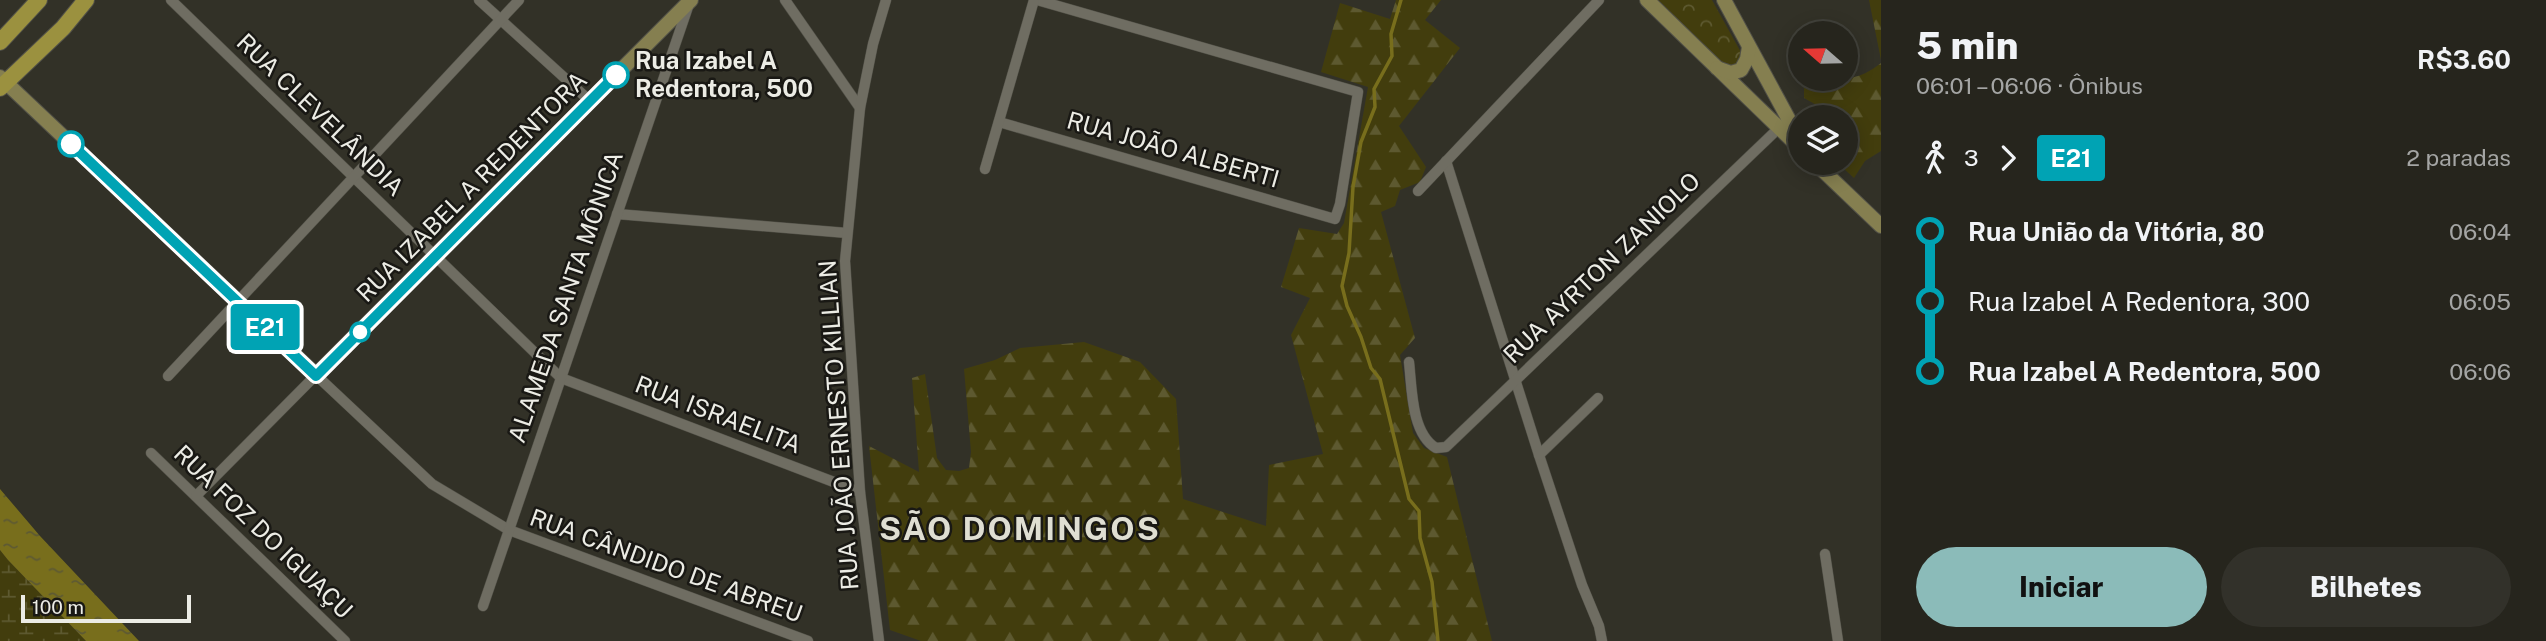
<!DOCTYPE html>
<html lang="pt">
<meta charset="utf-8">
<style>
:root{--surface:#26251d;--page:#32312a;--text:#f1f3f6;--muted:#a4a5a4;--line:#42423b;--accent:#8bbbb9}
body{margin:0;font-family:"Public Sans",sans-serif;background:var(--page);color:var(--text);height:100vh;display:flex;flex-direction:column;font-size:26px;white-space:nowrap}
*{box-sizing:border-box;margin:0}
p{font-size:23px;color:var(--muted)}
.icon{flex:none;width:38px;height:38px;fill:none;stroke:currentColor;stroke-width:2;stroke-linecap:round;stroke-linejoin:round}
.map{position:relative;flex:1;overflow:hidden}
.side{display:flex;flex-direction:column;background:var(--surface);width:665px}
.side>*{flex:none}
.badge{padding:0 14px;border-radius:5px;font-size:24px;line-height:46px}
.needle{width:46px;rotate:290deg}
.tools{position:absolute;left:1788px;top:21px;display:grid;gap:14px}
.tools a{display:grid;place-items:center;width:70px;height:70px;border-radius:50%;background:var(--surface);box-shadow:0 4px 18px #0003,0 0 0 2px var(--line);font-size:35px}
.scale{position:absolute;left:21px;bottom:18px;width:170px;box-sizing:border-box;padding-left:7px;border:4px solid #ecece5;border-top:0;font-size:19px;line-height:24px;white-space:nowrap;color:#ecece5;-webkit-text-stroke:5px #191814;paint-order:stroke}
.map>.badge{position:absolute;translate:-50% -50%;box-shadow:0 0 0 4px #fff}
.legs{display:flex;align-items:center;gap:10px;height:77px;padding:0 35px;font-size:23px}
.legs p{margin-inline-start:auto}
.headline{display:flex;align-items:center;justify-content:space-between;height:119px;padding:0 35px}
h1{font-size:38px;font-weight:800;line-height:52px}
.button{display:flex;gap:14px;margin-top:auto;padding:14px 35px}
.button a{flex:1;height:80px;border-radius:42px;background:var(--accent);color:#111;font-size:28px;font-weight:800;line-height:80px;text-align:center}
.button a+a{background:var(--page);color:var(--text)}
ul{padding:0 35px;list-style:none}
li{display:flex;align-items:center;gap:24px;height:70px;font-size:26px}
li i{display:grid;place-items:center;width:10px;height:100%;margin:0 9px;background:currentColor}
li i::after{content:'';width:18px;height:18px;margin:-9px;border:5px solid;border-radius:50%;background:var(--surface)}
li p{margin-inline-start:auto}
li:first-child i{background:linear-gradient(#0000 50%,currentColor 0)}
li:last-child i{background:linear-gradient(currentColor 50%,#0000 0)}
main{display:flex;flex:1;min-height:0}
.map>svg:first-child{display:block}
.forest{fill:url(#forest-firs)}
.wetland{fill:url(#wetland-marsh)}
.park{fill:url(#park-crowns)}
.water{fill:url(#water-ripples)}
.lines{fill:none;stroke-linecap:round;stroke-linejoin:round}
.stream{stroke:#786e1c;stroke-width:3.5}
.minor-casing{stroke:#515047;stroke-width:11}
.secondary-casing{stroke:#515047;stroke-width:16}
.primary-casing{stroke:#515047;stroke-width:18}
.minor{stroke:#6f6d62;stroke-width:10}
.secondary{stroke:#857f50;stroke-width:14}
.primary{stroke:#9b913f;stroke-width:16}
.line-1-casing{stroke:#fff;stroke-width:16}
.line-1{stroke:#00a3b4;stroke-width:10}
.stop-1-dot{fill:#fff;stroke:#00a3b4;stroke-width:3.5}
.labels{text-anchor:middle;stroke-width:5;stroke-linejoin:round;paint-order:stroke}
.stop-label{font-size:24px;font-weight:bold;fill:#ecece5;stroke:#191814;text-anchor:start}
.street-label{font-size:24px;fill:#ecece5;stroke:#191814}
.district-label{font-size:32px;font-weight:bold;letter-spacing:2px;fill:#dfded2;stroke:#191814}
</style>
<main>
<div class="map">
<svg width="1881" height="641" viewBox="0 0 1881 641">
<defs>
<pattern id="forest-firs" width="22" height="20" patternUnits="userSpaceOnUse" patternTransform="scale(1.75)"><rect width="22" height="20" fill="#423d0d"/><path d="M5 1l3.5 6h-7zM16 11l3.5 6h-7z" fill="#5d5930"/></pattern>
<pattern id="wetland-marsh" width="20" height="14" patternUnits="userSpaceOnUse" patternTransform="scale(1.75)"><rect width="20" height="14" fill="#423d0d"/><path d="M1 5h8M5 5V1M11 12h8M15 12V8" fill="none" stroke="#5d5930"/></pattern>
<pattern id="park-crowns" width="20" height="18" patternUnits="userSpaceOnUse" patternTransform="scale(1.75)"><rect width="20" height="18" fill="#423d0d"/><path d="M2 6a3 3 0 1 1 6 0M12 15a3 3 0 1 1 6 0" fill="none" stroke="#5d5930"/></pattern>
<pattern id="water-ripples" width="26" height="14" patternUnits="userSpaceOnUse" patternTransform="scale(1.75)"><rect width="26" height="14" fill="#786e1c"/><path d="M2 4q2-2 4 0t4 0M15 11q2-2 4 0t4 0" fill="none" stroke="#5d5933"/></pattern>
</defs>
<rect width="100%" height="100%" fill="#323127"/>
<g class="forest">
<polygon points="1396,0 1441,0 1425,20 1460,48 1399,126 1426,167 1420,182 1400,190 1395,206 1381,212 1415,338 1400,355 1413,433 1424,448 1447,457 1492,641 921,641 890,630 869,446 919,472 912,378 925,374 937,458 946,470 959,471 969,468 971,452 964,369 995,360 1020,348 1084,342 1140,362 1176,399 1183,499 1266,526 1269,465 1323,454 1291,335 1310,298 1281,287 1299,228 1337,234 1344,223 1368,87 1321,72 1340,3 1390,19"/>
<polygon points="1869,0 1881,0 1881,60"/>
<path d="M1881,63V151L1865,161L1854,178L1843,168V163H1846V117H1838L1804,98V79C1835,79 1855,84 1881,63Z"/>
</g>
<polygon class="wetland" points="0,550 8,560 86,641 0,641"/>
<polygon class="park" points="1656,0 1712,0 1743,56 1739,66 1727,67"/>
<polygon class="water" points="0,489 40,536 139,641 86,641 8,560 0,550"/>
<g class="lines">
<polyline class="stream" points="1401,0 1391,34 1392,56 1374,89 1375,107 1361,142 1353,187 1349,253 1342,286 1347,306 1361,337 1371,368 1380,379 1409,499 1419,511 1420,538 1432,582 1438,641"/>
<g class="minor-casing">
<g id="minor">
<polyline points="171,0 561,378 860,492"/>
<polyline points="479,0 590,101"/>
<polyline points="785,0 860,108"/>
<polyline points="999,122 1335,219 1340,204 1358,92 1037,0"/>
<polyline points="1446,161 1539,455 1582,585 1599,626 1602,641"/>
<polyline points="985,169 1034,0"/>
<polyline points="1418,191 1599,0"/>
<polyline points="617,214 847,233"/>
<path d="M1409,362C1412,388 1411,433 1436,448L1446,447L1783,124"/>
<polyline points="168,376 519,0"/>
<polyline points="151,453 345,641"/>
<polyline points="1539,455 1598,398"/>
<polyline points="196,496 316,375 432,484 509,530 808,641"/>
<polyline points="1825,554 1838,641"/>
<polyline points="483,606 688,7"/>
<polyline points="879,641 860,492 845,261 860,108 873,44 886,0"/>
</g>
</g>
<g class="secondary-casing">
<g id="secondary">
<polyline points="1647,0 1801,149"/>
<polyline points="1724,0 1801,142"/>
<polyline points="1717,68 1731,73 1741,70 1747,59 1749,47"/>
<polyline points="0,77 316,375 691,0"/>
<polyline points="1815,163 1881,226"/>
</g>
</g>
<g class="primary-casing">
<g id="primary">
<polyline points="0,42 39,0"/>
<polyline points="0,88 63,28 86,0"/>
</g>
</g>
<use href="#minor" class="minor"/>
<use href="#secondary" class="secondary"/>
<use href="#primary" class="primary"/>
</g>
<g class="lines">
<g class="line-1-casing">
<polyline id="line-1" points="71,144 316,376 616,75"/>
</g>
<use href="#line-1" class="line-1"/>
</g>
<g class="stop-1-dot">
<circle cx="616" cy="75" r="12"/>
<circle cx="71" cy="144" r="12"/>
<circle cx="360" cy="332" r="9"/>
</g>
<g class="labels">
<g class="stop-label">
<text x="635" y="69">Rua Izabel A<tspan x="635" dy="28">Redentora, 500</tspan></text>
</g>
<g class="street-label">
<text transform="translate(320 115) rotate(44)" y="8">RUA CLEVELÂNDIA</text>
<text transform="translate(1173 150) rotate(16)" y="8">RUA JOÃO ALBERTI</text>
<text transform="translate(472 187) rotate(-45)" y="8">RUA IZABEL A REDENTORA</text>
<text transform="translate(1602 268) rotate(-44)" y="8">RUA AYRTON ZANIOLO</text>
<text transform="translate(566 297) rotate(-71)" y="8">ALAMEDA SANTA MÔNICA</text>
<text transform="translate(718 415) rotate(21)" y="8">RUA ISRAELITA</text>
<text transform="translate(839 425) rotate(-94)" y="8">RUA JOÃO ERNESTO KILLIAN</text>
<text transform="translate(263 532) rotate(44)" y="8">RUA FOZ DO IGUAÇU</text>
<text transform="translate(666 566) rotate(20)" y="8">RUA CÂNDIDO DE ABREU</text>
</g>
<g class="district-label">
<text x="1020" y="540">SÃO DOMINGOS</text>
</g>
</g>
</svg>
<div class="tools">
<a><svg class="needle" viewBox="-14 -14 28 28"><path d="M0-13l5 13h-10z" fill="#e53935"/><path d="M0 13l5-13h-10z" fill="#a4a5a4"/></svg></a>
<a><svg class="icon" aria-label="layers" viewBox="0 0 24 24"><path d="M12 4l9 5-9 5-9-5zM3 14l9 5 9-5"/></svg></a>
</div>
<div class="scale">100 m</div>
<b class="badge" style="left:265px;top:327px;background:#00a3b4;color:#fff">E21</b>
</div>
<section class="side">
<div class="headline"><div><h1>5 min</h1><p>06:01 – 06:06 · Ônibus</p></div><b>R$3.60</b></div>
<div class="legs"><svg class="icon" aria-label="walk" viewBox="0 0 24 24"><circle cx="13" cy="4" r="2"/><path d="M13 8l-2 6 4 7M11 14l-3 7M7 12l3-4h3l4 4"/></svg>3<svg class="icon" aria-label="forward" viewBox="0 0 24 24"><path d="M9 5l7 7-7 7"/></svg><b class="badge" style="background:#00a3b4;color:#fff">E21</b><p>2 paradas</p></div>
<ul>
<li><i style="color:#00a3b4"></i><b>Rua União da Vitória, 80</b><p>06:04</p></li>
<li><i style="color:#00a3b4"></i><span>Rua Izabel A Redentora, 300</span><p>06:05</p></li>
<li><i style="color:#00a3b4"></i><b>Rua Izabel A Redentora, 500</b><p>06:06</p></li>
</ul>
<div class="button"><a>Iniciar</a><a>Bilhetes</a></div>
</section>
</main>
